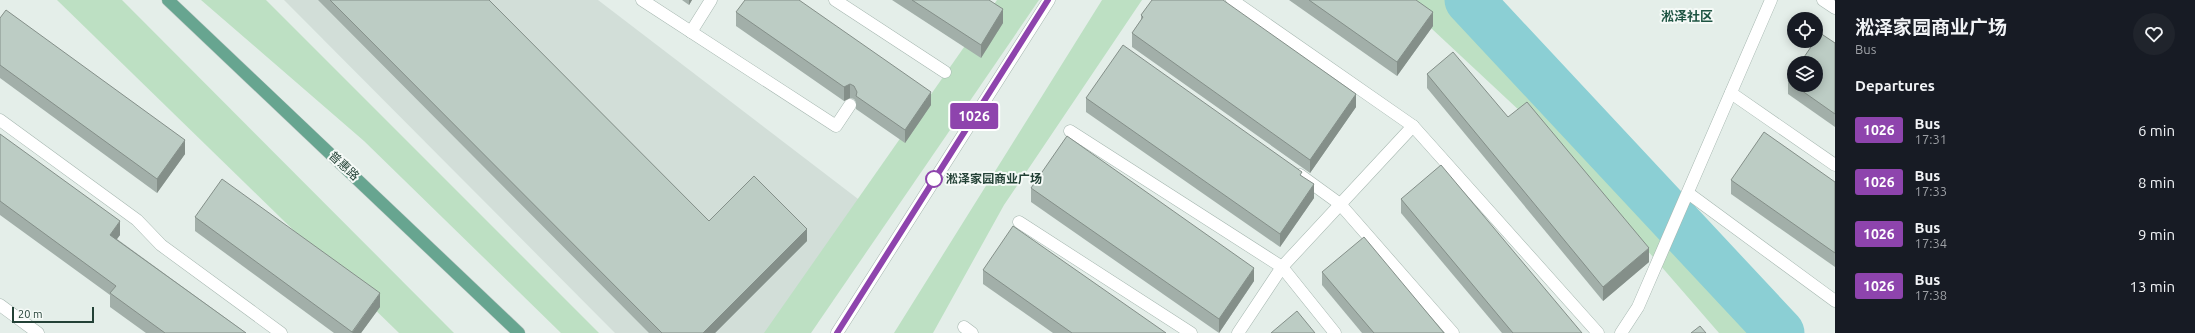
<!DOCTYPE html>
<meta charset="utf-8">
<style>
:root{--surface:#171b24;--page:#20242c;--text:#f1f3f6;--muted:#9ea1a6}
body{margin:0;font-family:Ubuntu,"Noto Sans SC",sans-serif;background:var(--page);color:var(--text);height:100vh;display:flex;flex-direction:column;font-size:15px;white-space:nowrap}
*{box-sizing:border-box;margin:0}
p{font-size:13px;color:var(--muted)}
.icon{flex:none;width:22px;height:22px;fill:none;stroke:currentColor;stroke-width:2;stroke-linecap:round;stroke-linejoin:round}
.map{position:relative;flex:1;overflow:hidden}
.panel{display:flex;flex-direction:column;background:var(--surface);width:360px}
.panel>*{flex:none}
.badge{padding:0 8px;border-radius:3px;font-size:14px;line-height:26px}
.controls{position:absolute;left:1787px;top:12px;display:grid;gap:8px}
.controls a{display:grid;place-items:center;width:36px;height:36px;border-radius:50%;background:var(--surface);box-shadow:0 2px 10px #0003;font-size:20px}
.scale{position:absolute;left:12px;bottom:10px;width:82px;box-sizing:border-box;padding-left:4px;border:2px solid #234136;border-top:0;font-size:11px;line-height:14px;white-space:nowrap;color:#234136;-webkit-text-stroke:3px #f5faf7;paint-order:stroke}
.map>.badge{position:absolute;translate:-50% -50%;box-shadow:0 0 0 2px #fff}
h2{padding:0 20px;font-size:15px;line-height:36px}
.round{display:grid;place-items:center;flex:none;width:42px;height:42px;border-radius:21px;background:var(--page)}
.headline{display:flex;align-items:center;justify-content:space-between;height:68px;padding:0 20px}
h1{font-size:19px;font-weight:700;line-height:30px}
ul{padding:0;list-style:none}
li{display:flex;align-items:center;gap:12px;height:52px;padding:0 20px}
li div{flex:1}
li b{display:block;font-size:15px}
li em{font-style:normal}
li .badge{min-width:44px;font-weight:700;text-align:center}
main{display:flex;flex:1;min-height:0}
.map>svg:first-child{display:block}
.built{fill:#d2ded8}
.green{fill:#bde0c3}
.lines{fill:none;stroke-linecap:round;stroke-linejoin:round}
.river{stroke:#8bcfd4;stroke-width:49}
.minor-casing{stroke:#a6b7b0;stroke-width:13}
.major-casing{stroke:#c1cac7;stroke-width:13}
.minor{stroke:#fff;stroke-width:12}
.major{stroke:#67a590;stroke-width:12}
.wall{fill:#a2afa9}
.shaded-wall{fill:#848f89}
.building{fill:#bcccc4;stroke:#848f89}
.line-casing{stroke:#fff;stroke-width:9}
.line{stroke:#8e44ad;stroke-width:6}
.stop-dot{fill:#fff;stroke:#8e44ad;stroke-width:2}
.labels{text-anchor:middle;stroke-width:4;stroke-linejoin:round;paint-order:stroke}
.street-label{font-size:12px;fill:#234136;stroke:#f5faf7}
.stop-label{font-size:12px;font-weight:bold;fill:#234136;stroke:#f5faf7;text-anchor:start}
.neighbourhood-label{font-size:13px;font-weight:bold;fill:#1d5442;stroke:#f5faf7}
</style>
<main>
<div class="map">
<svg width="1835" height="333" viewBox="0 0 1835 333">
<rect width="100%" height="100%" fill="#e4eee9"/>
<polygon class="built" points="284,0 598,0 879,215 794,333 615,333"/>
<g class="green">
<polygon points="57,0 122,0 454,333 399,333"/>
<polygon points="201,0 266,0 599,333 561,333 364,141"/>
<polygon points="997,0 1039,0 811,333 764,333"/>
<polygon points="1102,0 1142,0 1004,205 933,333 894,333"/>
<polygon points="1401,0 1455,0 1773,333 1719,333 1554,143"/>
</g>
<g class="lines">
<polyline class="river" points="1469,0 1780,333"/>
<g class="minor-casing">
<g id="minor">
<polyline points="642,0 836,126 850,105"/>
<polyline points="835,0 945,72"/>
<polyline points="1232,0 1413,126 1598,333"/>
<polyline points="1823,0 1835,8"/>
<polyline points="691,32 711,0"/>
<polyline points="1731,93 1835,165"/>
<polyline points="0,120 137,220 161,245 281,333"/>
<polyline points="1070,131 1282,267 1335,333"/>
<polyline points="1300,175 1340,204 1453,333"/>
<polyline points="1688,193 1835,301"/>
<polyline points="1019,222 1191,333"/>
<polyline points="0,305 38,333"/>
<polyline points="964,327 972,333"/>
<polyline points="837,333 1049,0"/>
<polyline points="1238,333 1282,267 1413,126"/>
<polyline points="1621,333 1638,307 1771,0"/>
</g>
</g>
<g class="major-casing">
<polyline id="major" points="168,0 519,333"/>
</g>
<use href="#minor" class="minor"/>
<use href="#major" class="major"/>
</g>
<g class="wall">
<polygon points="318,0 489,0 709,221 807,241 715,333 649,333"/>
<polygon points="682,0 692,0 689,5"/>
<polygon points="892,0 989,0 1003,23 981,58"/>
<polygon points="1289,0 1416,0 1433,26 1397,76"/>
<polygon points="736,12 931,105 905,143 856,109 856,102 854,99 850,98 844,101 736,26"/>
<polygon points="1141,15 1356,107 1310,173 1132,47 1132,33 1141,20"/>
<polygon points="0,18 185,154 157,193 0,78"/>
<polygon points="1835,43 1835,127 1788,94 1788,81"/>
<polygon points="1427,74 1508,117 1649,262 1603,301 1427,88"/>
<polygon points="1086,98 1302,176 1314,198 1280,247 1086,112"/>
<polygon points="0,134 120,235 117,239 246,333 146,333 110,307 110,295 0,215"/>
<polygon points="1731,180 1835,182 1835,267 1731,194"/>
<polygon points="1031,188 1254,281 1219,333 1031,202"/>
<polygon points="1401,199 1582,333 1502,333 1401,213"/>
<polygon points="195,217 380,307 361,333 334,333 195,231"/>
<polygon points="983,270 1166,333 1053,333 983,284"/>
<polygon points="1322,272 1444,333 1362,333 1322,285"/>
</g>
<g class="shaded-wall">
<polygon points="689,0 692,0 689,5"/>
<polygon points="1003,9 1003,23 981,58 981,45"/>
<polygon points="1433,12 1433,26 1397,76 1397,62"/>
<polygon points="850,84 850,98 844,101 844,87"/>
<polygon points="931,92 931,105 905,143 905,130"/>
<polygon points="1356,94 1356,107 1310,173 1310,160"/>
<polygon points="185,140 185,154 157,193 157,179"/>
<polygon points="1314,184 1314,198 1280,247 1280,234"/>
<polygon points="120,221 120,235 110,248 110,235"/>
<polygon points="807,229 807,241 715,333 703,333"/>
<polygon points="1649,248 1649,262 1603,301 1603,287"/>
<polygon points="1254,268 1254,281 1219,333 1219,319"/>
<polygon points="380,293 380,307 361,333 352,333"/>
</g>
<g class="building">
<polygon points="330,0 489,0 709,221 754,176 807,229 703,333 662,333"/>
<polygon points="745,0 799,0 931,92 905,130 856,96 857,92 854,86 850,84 844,87 736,12"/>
<polygon points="912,0 989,0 1003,9 981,45"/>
<polygon points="1152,0 1223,0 1356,94 1310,160 1132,33 1143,17 1141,15"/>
<polygon points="1309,0 1416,0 1433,12 1397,62"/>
<polygon points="6,10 185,140 157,179 0,65 0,18"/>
<polygon points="1820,33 1835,43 1835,114 1788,81 1794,71 1794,85 1816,85 1816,63 1800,63 1815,41 1816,41 1816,40"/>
<polygon points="1123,45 1302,172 1300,175 1314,184 1280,234 1086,98"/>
<polygon points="1453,52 1508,117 1527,102 1649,248 1603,287 1427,74"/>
<polygon points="1764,132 1835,182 1835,253 1731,180"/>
<polygon points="0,134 120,221 110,235 246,333 165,333 110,293 116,286 0,201"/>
<polygon points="1067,136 1254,268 1219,319 1031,188"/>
<polygon points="1441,165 1582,333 1513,333 1401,199"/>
<polygon points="222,179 380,293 352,332 195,217"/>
<polygon points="1013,226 1166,333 1072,333 983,270"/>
<polygon points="1364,237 1444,333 1374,333 1322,272"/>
<polygon points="1297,311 1315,333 1271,333"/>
<polygon points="1700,326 1706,333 1691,333"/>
</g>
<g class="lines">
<g class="line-casing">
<polyline id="line" points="837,333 1048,0"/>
</g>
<use href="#line" class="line"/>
</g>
<circle class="stop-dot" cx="934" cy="179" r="8"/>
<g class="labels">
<g class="street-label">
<text transform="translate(344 166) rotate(43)" y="4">普惠路</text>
</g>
<g class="stop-label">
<text x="946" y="183">淞泽家园商业广场</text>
</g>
<g class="neighbourhood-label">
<text x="1687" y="21">淞泽社区</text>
</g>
</g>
</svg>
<div class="controls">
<a><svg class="icon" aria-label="locate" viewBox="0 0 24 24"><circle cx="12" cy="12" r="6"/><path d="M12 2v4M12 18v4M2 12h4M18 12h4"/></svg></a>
<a><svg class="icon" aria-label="layers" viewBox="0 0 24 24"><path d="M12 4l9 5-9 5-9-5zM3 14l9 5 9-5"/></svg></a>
</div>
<div class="scale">20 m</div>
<b class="badge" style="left:974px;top:116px;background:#8e44ad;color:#fff">1026</b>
</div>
<section class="panel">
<div class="headline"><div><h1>淞泽家园商业广场</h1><p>Bus</p></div><a class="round"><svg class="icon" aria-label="heart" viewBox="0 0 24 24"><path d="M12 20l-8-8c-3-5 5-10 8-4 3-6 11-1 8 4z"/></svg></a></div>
<h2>Departures</h2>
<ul>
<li><span class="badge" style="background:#8e44ad;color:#fff">1026</span><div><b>Bus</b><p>17:31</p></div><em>6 min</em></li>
<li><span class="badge" style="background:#8e44ad;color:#fff">1026</span><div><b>Bus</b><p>17:33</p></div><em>8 min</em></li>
<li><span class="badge" style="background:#8e44ad;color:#fff">1026</span><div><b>Bus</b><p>17:34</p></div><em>9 min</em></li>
<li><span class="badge" style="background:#8e44ad;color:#fff">1026</span><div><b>Bus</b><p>17:38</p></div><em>13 min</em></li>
</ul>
</section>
</main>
